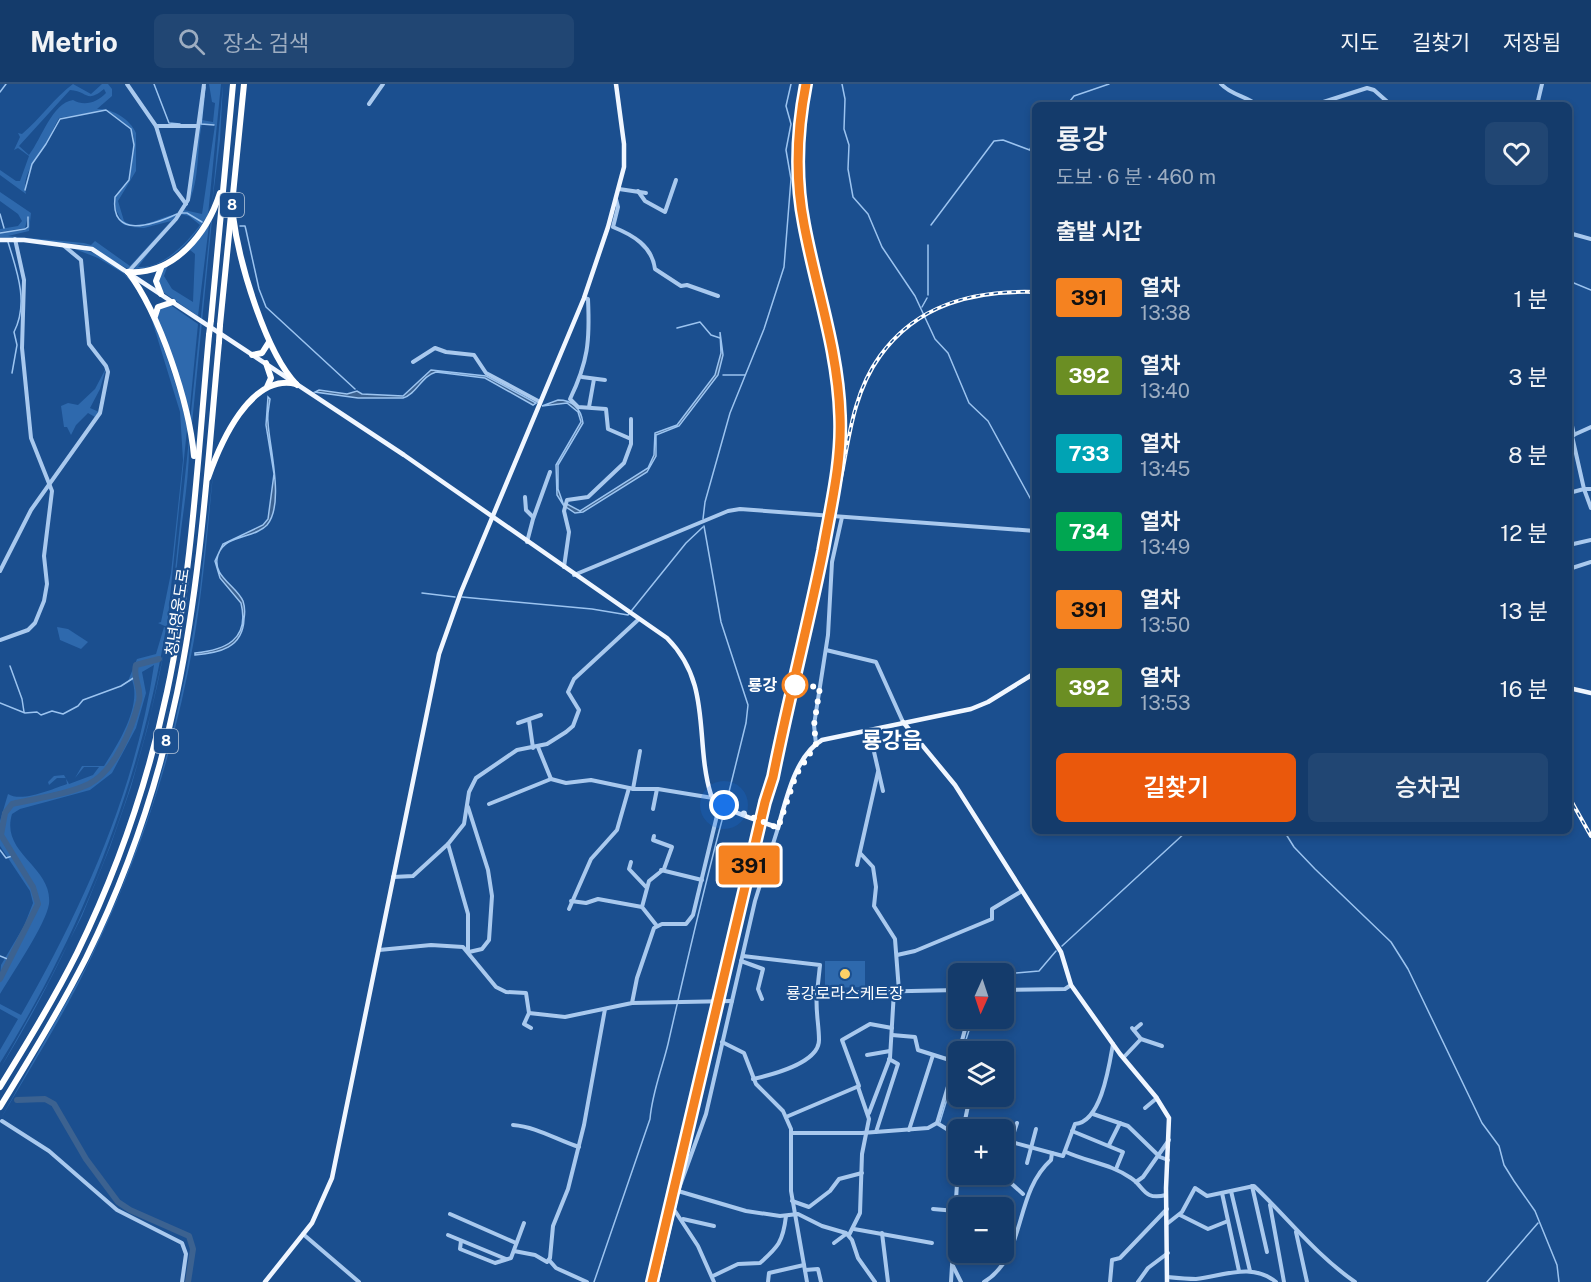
<!DOCTYPE html>
<html lang="ko">
<meta charset="utf-8">
<style>
:root{--surface:#143b6b;--page:#214673;--text:#f1f3f6;--muted:#9dadc1;--line:#33557e;--accent:#ea580c}
body{margin:0;font-family:"Public Sans","Noto Sans KR",sans-serif;background:var(--page);color:var(--text);height:100vh;display:flex;flex-direction:column;font-size:22px;white-space:nowrap}
*{box-sizing:border-box;margin:0}
p{font-size:20px;color:var(--muted)}
.icon{flex:none;width:33px;height:33px;fill:none;stroke:currentColor;stroke-width:2;stroke-linecap:round;stroke-linejoin:round}
.map{position:relative;flex:1;overflow:hidden}
.panel{position:absolute;left:1032px;top:18px;width:540px;height:732px;display:flex;flex-direction:column;background:var(--surface);border-radius:9px;box-shadow:0 3px 9px #0003,0 0 0 2px var(--line)}
.panel>*{flex:none}
.badge{padding:0 12px;border-radius:4px;font-size:21px;line-height:39px}
.needle{width:39px;rotate:183deg}
.controls{position:absolute;left:948px;top:879px;display:grid;gap:12px}
.controls a{display:grid;place-items:center;width:66px;height:66px;border-radius:9px;background:var(--surface);box-shadow:0 3px 9px #0003,0 0 0 2px var(--line);font-size:30px}
.you{position:absolute;width:30px;height:30px;margin:-15px;border:4px solid #fff;border-radius:50%;background:#1a73e8;box-shadow:0 0 0 9px #1a73e833}
.map>.badge{position:absolute;translate:-50% -50%;box-shadow:0 0 0 3px #fff}
h2{padding:0 24px;font-size:22px;line-height:54px}
.round{display:grid;place-items:center;flex:none;width:63px;height:63px;border-radius:9px;background:var(--page)}
.headline{display:flex;align-items:center;justify-content:space-between;height:102px;padding:0 24px}
h1{font-size:28px;font-weight:600;line-height:45px}
.action{display:flex;gap:12px;margin-top:auto;padding:12px 24px}
.action a{flex:1;height:69px;border-radius:9px;background:var(--accent);color:#fff;font-size:24px;font-weight:600;line-height:69px;text-align:center}
.action a+a{background:var(--page);color:var(--text)}
ul{padding:0;list-style:none}
li{display:flex;align-items:center;gap:18px;height:78px;padding:0 24px}
li div{flex:1}
li b{display:block;font-size:22px}
li em{font-style:normal}
li .badge{min-width:66px;font-weight:700;text-align:center}
header{display:flex;align-items:center;gap:36px;box-sizing:border-box;height:84px;padding:0 30px;background:var(--surface);border-bottom:2px solid var(--line)}
header strong{font-size:28px}
nav{display:flex;gap:33px;margin-inline-start:auto;font-size:21px}
.search{width:420px;height:54px;background:var(--page);display:flex;align-items:center;gap:15px;box-sizing:border-box;padding:0 21px;border-radius:9px;color:var(--muted);font-size:22px}
.map>svg:first-child{display:block}
.green{fill:#2e69ad;fill-rule:evenodd}
.water{fill:#3c6290;stroke:#9cc4f0;stroke-width:1.5}
.lines{fill:none;stroke-linecap:round;stroke-linejoin:round}
.stream{stroke:#9cc4f0;stroke-width:1.5}
.river{stroke:#3c6290;stroke-width:6}
.minor{stroke:#a9c9ee;stroke-width:4}
.major{stroke:#f0f6ff;stroke-width:4.5}
.highway{stroke:#fff;stroke-width:6}
.rail-casing{stroke:#fff;stroke-width:4}
.rail{stroke:#1b4f8f;stroke-width:1.5;stroke-dasharray:4.5;stroke-linecap:butt}
.highway-bridge{stroke:#fff;stroke-width:6}
.line-casing{stroke:#fff;stroke-width:14}
.line{stroke:#f58220;stroke-width:9}
.walk{stroke:#fff;stroke-width:6;stroke-dasharray:0 10.8}
.stop-dot{fill:#fff;stroke:#f58220;stroke-width:3}
.poi-dot{fill:#ffd166;stroke:#1b4f8f;stroke-width:2}
.labels{text-anchor:middle;stroke-width:4.5;stroke-linejoin:round;paint-order:stroke}
.shield{fill:#1b4f8f;stroke:#bbcadd;stroke-width:1.5}
.shield-label{font-size:15px;font-weight:bold;fill:#fff}
.street-label{font-size:16px;fill:#fff;stroke:#1b4f8f}
.stop-label{font-size:16px;font-weight:bold;fill:#fff;stroke:#1b4f8f;text-anchor:end}
.poi-label{font-size:16px;fill:#fff;stroke:#1b4f8f}
.district-label{font-size:22px;font-weight:bold;fill:#fff;stroke:#1b4f8f}
</style>
<header>
<strong>Metrio</strong>
<div class="search"><svg class="icon" aria-label="search" viewBox="0 0 24 24"><circle cx="10" cy="10" r="6"/><path d="M15 15l6 6"/></svg>장소 검색</div>
<nav><a>지도</a><a>길찾기</a><a>저장됨</a></nav>
</header>
<div class="map">
<svg width="1591" height="1198" viewBox="0 0 1591 1198">
<rect width="100%" height="100%" fill="#1b4f8f"/>
<g class="green">
<path d="M73,0L91,10L102,0H108L112,5V12L97,25C112,24 130,35 136,49V87L118,117L124,137C139,149 162,131 178,130C162,137 141,144 124,141L116,126L115,113L130,96L134,54L131,45L106,26L59,34C54,42 51,51 46,60C37,76 21,90 26,110L0,91V86L16,97H20L29,72L18,64L14,66L20,53L18,49L22,50C40,35 55,13 73,0ZM104,5L106,9C97,18 85,23 73,16C52,19 42,54 29,71L19,62L70,6C88,7 86,20 104,5Z"/>
<path d="M205,0L202,36L213,38L215,19L212,18L209,0H221L208,131C191,158 167,184 134,185L162,151L138,183C162,185 187,159 200,141L189,132L180,130L187,129L202,138L187,128L181,129L187,119ZM202,40L215,41L202,130L184,126C201,103 196,67 202,40Z"/>
<polygon points="223,0 220,56 212,120"/>
<path d="M0,108L31,129L29,147L8,152L84,159L91,161L95,157L130,182L171,137L144,144L131,143L145,142L177,131L128,185L85,161L0,154V149L25,146C29,142 31,137 28,132L25,144L0,148V145L18,142L22,137L18,130L0,117Z"/>
<polygon points="211,135 212,136 192,340 190,338"/>
<path d="M209,141L198,232L160,206L157,191ZM190,166L195,170L193,218L172,205L164,192L168,181Z"/>
<path d="M67,162C133,173 147,218 167,274C175,298 183,321 187,345L167,543L158,539L161,538L171,489L183,376L180,328L150,230L134,201L123,189L98,174Z"/>
<polygon points="169,220 198,240 189,333 157,232 157,225"/>
<polygon points="106,284 100,305 90,324 99,328 95,333 88,329 76,341 71,351 67,343 64,343 61,322 68,319 78,321 95,305"/>
<path d="M189,355C190,390 183,427 179,463C160,654 100,821 0,985L48,899L82,832L110,763L131,703L148,642L169,544Z"/>
<path d="M214,381C208,439 204,498 194,556C175,665 141,770 93,870C66,928 32,981 0,1036L86,883L121,806L152,722L171,656L186,589L199,514Z"/>
<polygon points="57,543 68,545 88,558 81,565 60,556"/>
<path d="M164,543L166,544C140,699 83,846 0,979V966L18,935L0,925V920L21,931C83,824 136,705 154,581L142,588L146,609L136,644L112,689L90,706L20,725L12,730C0,770 53,782 49,820C46,840 12,890 0,910V897L37,826C40,811 13,767 3,755L32,803L37,820L0,893L1,881L24,842L33,819L30,807L0,762V737L8,710C22,719 55,704 67,700L66,694H57L49,701L48,698L54,692L64,691L69,700L93,691L99,683H84L75,694L82,682H104C118,660 142,622 132,596L117,604L133,594L128,597L137,575L156,570ZM159,574L137,581C133,592 140,599 140,609C142,637 108,693 82,703L10,722L5,729L2,753L3,729L10,721C34,711 61,709 86,700C114,689 130,647 137,621C141,606 131,595 136,581Z"/>
<polygon points="825,877 865,877 865,903 825,904"/>
</g>
<g class="water">
<polygon points="720,248 723,271 718,291 679,342 656,351 656,372 647,388 583,428 575,429 566,423 567,420 580,427 648,384 654,371 655,349 677,341 715,291 721,269"/>
<path d="M431,286L486,292L536,319L533,321L485,294L436,288C421,292 417,310 403,314H358L315,308L319,306L347,310L357,307L362,310L403,312Z"/>
<path d="M268,313L270,315C269,323 267,330 268,338C269,362 285,420 267,441C254,455 225,450 218,471C211,492 236,501 243,517C245,523 245,529 244,535C243,564 219,569 195,571V569C225,566 250,556 241,519L220,494L215,477L223,460L263,441L268,435L274,390L266,341Z"/>
<path d="M558,316C573,316 581,325 583,339L558,381V405L564,422L557,411L556,381L581,338L578,328L567,319L542,322Z"/>
</g>
<g class="lines">
<g class="stream">
<polyline points="154,0 169,39 180,40"/>
<polyline points="842,0 845,15 844,45 849,61 848,85 853,113 868,130 882,163 915,212 935,255 948,269 969,319 988,337 1035,423"/>
<polyline points="205,3 201,40 214,41"/>
<polyline points="0,8 6,0"/>
<polyline points="1067,21 1074,12 1109,0"/>
<polyline points="1030,65 1035,55"/>
<path d="M25,106L32,80L46,60L60,35L106,26L131,45L134,61L129,96L115,113C110,156 153,141 177,130"/>
<polyline points="181,129 187,129 202,138"/>
<polyline points="0,130 4,144"/>
<polyline points="931,141 994,57 1003,56 1035,68"/>
<polyline points="240,142 245,142 246,146 259,205 266,223 355,305"/>
<polyline points="0,149 25,145 28,143 28,133"/>
<path d="M8,158C17,187 29,219 14,248L17,261L12,289"/>
<polyline points="928,161 928,211"/>
<polyline points="1569,197 1591,206"/>
<polyline points="922,223 927,214"/>
<polyline points="677,244 700,238 711,251 720,254"/>
<polyline points="723,291 745,291"/>
<polyline points="703,435 705,418 730,329 764,245 784,183 791,95 786,66 791,40 786,22 791,0"/>
<polyline points="704,442 721,538 748,621 746,639 726,720"/>
<polyline points="422,509 455,513"/>
<polyline points="462,513 592,525 628,531 686,459 703,443"/>
<polyline points="10,582 22,615 24,628"/>
<polyline points="0,619 25,629 37,628 41,631 52,627 63,630 78,622 83,616 121,602 135,593"/>
<polyline points="3,729 5,729"/>
<polyline points="1284,747 1294,763 1315,785 1391,858 1408,885 1482,1039 1499,1062 1504,1081 1514,1097 1535,1127 1557,1181 1559,1198"/>
<polyline points="0,766 6,774 12,772"/>
<polyline points="1062,862 1187,747"/>
<polyline points="0,872 10,876"/>
<polyline points="1004,890 1039,887 1056,867"/>
<polyline points="962,968 973,934"/>
<polyline points="940,1038 958,979"/>
<path d="M594,1198L650,1035C652,1009 662,985 668,960C686,881 704,803 725,725"/>
<polyline points="1487,1198 1538,1139"/>
</g>
<g class="river">
<path d="M0,895L38,820L33,803L1,751L5,729L12,720C37,714 66,711 89,700C116,686 132,644 139,617C142,604 132,594 136,581L159,575"/>
<polyline points="17,1016 45,1015 54,1020 86,1075 118,1118 130,1126 189,1152 193,1165 188,1198"/>
</g>
<g class="minor">
<polyline points="127,0 156,42 175,105 186,120"/>
<path d="M1221,0C1231,11 1246,12 1257,21"/>
<polyline points="369,20 383,0"/>
<polyline points="1314,21 1367,4 1374,6 1391,21"/>
<polyline points="1537,21 1542,0"/>
<polyline points="156,42 198,42"/>
<polyline points="619,105 646,109"/>
<polyline points="638,107 645,117 665,128 676,96"/>
<path d="M616,115L618,123L613,143C633,151 652,162 655,185L681,202L687,201L718,212"/>
<polyline points="1569,149 1591,155"/>
<polyline points="129,187 176,135 188,116 204,0"/>
<path d="M584,214L588,215C590,257 588,278 570,315L578,323L606,325L608,345L631,355"/>
<polyline points="413,278 435,264 446,268 474,271 486,289 540,318"/>
<polyline points="582,293 605,296"/>
<polyline points="589,323 594,295"/>
<polyline points="1569,328 1574,351"/>
<polyline points="1569,353 1591,343"/>
<polyline points="1591,405 1584,405 1591,424"/>
<polyline points="1569,409 1584,405 1572,352"/>
<polyline points="525,413 526,426 533,433"/>
<polyline points="527,458 533,435 550,388"/>
<polyline points="1569,461 1591,456"/>
<polyline points="564,483 569,448 564,427 567,416 588,413 624,379 631,360 631,335"/>
<polyline points="1569,485 1591,478"/>
<polyline points="0,487 31,426 100,329 108,288 106,282 89,260 81,176 63,161"/>
<polyline points="574,491 728,427 740,425 1035,447"/>
<polyline points="0,556 28,546 35,539 44,517 47,500 44,472 52,407 31,354 22,264 24,196 15,155"/>
<polyline points="826,566 876,578 903,638"/>
<polyline points="529,636 533,664"/>
<polyline points="518,639 541,631"/>
<polyline points="869,646 883,707"/>
<polyline points="816,660 814,641 828,551 832,478 842,433"/>
<polyline points="538,663 551,695 566,699 591,696 634,705 658,705 713,714"/>
<polyline points="633,705 640,667"/>
<polyline points="489,720 551,695"/>
<polyline points="468,723 488,786 492,812 489,856 482,865 469,868"/>
<polyline points="653,725 657,705"/>
<polyline points="654,752 653,756 672,763 664,785 649,797 642,823 657,842"/>
<polyline points="448,760 468,830 468,866"/>
<polyline points="860,769 873,783 876,803 874,822 895,855 899,907"/>
<polyline points="631,778 629,785 646,803"/>
<polyline points="857,781 878,688"/>
<polyline points="661,786 702,796"/>
<polyline points="393,793 413,792 448,760 464,740 469,708 476,694 517,666 547,660 566,648 573,642 579,626 568,608 574,595 639,535"/>
<polyline points="571,817 586,819 598,815 642,823"/>
<polyline points="569,825 591,775 617,746 629,704"/>
<polyline points="379,866 431,861 463,863 496,903 506,908 526,909 529,929"/>
<polyline points="897,871 915,867 992,835 992,825 1022,807"/>
<polyline points="743,872 820,881 817,909 958,906"/>
<polyline points="741,877 763,885 758,905 762,915"/>
<polyline points="1004,906 1065,905 1071,901"/>
<polyline points="632,919 732,917"/>
<polyline points="531,944 524,940 529,929 565,933 632,919 637,894 654,844 662,840 686,840 693,831 720,719"/>
<polyline points="1132,944 1141,955 1162,962"/>
<polyline points="1134,946 1141,940"/>
<polyline points="892,951 915,953 918,966 956,978"/>
<polyline points="722,958 744,969 756,1000 783,1027 791,1045 791,1107 807,1198"/>
<polyline points="959,968 968,934"/>
<polyline points="867,971 890,967"/>
<polyline points="1124,973 1141,955"/>
<path d="M753,995C771,991 819,979 819,956C819,940 815,925 817,909"/>
<polyline points="1145,1024 1157,1014"/>
<polyline points="869,1029 890,974 894,907"/>
<polyline points="1093,1030 1128,1042 1160,1073 1168,1076"/>
<polyline points="786,1033 859,1002 842,956 870,940 892,944"/>
<polyline points="2,1037 49,1067 117,1126 182,1159 186,1170 182,1198"/>
<polyline points="937,1039 958,1052"/>
<path d="M513,1041C537,1043 557,1056 579,1063"/>
<polyline points="909,1046 933,971"/>
<polyline points="963,1046 970,1012"/>
<polyline points="1072,1047 1123,1068 1116,1085"/>
<polyline points="876,1048 898,980 889,975"/>
<polyline points="791,1049 862,1049 928,1044 937,1039 958,969"/>
<path d="M1004,1056L1063,1072L1075,1040C1101,1038 1109,983 1113,960"/>
<polyline points="1011,1057 1017,1039"/>
<polyline points="1109,1061 1120,1039"/>
<path d="M1066,1068C1088,1078 1111,1080 1131,1094C1144,1102 1143,1117 1166,1111"/>
<polyline points="1027,1079 1036,1045"/>
<polyline points="1001,1090 1023,1110"/>
<polyline points="1136,1098 1143,1093 1169,1056"/>
<polyline points="1252,1102 1267,1168"/>
<polyline points="678,1107 746,1127 780,1132 798,1130 822,1142 846,1149 852,1156 858,1174 875,1198"/>
<polyline points="1231,1107 1250,1187"/>
<polyline points="1222,1109 1239,1187"/>
<polyline points="792,1117 809,1123 830,1107 839,1095 862,1089"/>
<polyline points="1270,1121 1284,1198"/>
<polyline points="933,1125 956,1127"/>
<polyline points="675,1127 698,1162 714,1198"/>
<polyline points="450,1130 516,1159"/>
<polyline points="1180,1131 1208,1145 1228,1137"/>
<polyline points="683,1135 714,1142"/>
<path d="M1168,1139L1182,1128L1195,1104L1207,1112L1254,1102C1289,1135 1315,1170 1355,1198"/>
<polyline points="854,1145 932,1159"/>
<polyline points="1296,1148 1307,1198"/>
<polyline points="882,1149 888,1198"/>
<polyline points="303,1150 359,1198"/>
<polyline points="448,1151 506,1175"/>
<polyline points="849,1151 860,1129 862,1070 869,1035 858,1003"/>
<polyline points="461,1157 460,1165 495,1179 511,1174 524,1139"/>
<polyline points="834,1159 846,1150"/>
<polyline points="514,1167 535,1171 547,1178 550,1174 553,1142 568,1105 584,1041 605,925"/>
<polyline points="549,1176 556,1184 587,1198"/>
<polyline points="953,1182 961,1198"/>
<polyline points="805,1186 818,1185 821,1198"/>
<path d="M713,1192L738,1180L760,1179C778,1163 783,1158 786,1132"/>
<path d="M1167,1193C1177,1194 1187,1195 1196,1195C1223,1192 1252,1178 1276,1198"/>
<polyline points="657,1198 678,1107 706,1030 755,817 778,744"/>
<polyline points="768,1198 769,1189 804,1181"/>
<polyline points="951,1198 958,1083"/>
<path d="M984,1198C1027,1172 1013,1110 1051,1076L1052,1069"/>
<polyline points="1110,1198 1112,1176 1120,1174 1167,1125"/>
<polyline points="1138,1198 1148,1184 1168,1169"/>
</g>
<g class="major">
<path d="M0,156H24L92,165L404,371L667,554C713,600 694,656 711,711C726,729 757,735 778,744C786,716 795,672 822,656L971,625L988,618L1035,589"/>
<polyline points="1569,604 1591,609"/>
<polyline points="903,638 955,701 1061,868 1071,901 1120,970 1156,1013 1169,1034 1166,1104 1167,1198"/>
<polyline points="265,1198 312,1139 332,1094 439,570 461,508 584,214 608,143 624,83 624,60 616,0"/>
</g>
<g class="highway">
<path d="M233,132C239,178 265,268 297,301"/>
<polyline points="161,184 156,197 161,210"/>
<path d="M128,188C160,230 189,319 194,372"/>
<path d="M128,188C175,191 207,149 220,109"/>
<polyline points="155,232 158,223 173,218"/>
<polyline points="211,236 233,0"/>
<polyline points="220,241 244,0"/>
<polyline points="252,271 262,269 269,258"/>
<polyline points="266,279 271,294 267,303"/>
<path d="M208,394C220,360 250,289 296,300"/>
<path d="M0,1003C27,959 54,915 77,869C117,787 148,697 167,608C192,491 198,370 209,251"/>
<path d="M0,1023C30,974 60,925 86,874C127,791 158,700 177,609C201,494 208,375 219,258"/>
</g>
<g class="rail-casing">
<g id="rail">
<path d="M806,0C797,45 796,91 803,136C809,175 823,213 831,251C839,288 842,327 840,365"/>
<polyline points="1569,713 1591,752"/>
<path d="M652,1198C705,961 763,726 820,490C829,455 835,419 843,384C850,345 856,305 880,272C917,220 974,206 1035,208"/>
</g>
</g>
<use href="#rail" class="rail"/>
<g class="highway-bridge">
<polyline points="209,251 211,236"/>
<polyline points="219,258 220,241"/>
</g>
</g>
<g class="lines">
<g class="line-casing">
<path id="line" d="M652,1198L765,718L773,693C788,617 808,542 823,467C831,421 842,378 840,332C838,265 816,205 804,140C795,94 797,46 806,0"/>
</g>
<use href="#line" class="line"/>
<polyline class="walk" points="724,721 778,744 796,691 816,660 814,641 820,603 795,601"/>
</g>
<circle class="stop-dot" cx="795" cy="601" r="12"/>
<circle class="poi-dot" cx="845" cy="890" r="6"/>
<g class="labels">
<g class="shield">
<rect x="220" y="109" width="24" height="24" rx="4.5"/>
<rect x="154" y="645" width="24" height="24" rx="4.5"/>
</g>
<g class="shield-label">
<text x="232" y="126">8</text>
<text x="166" y="662">8</text>
</g>
<g class="street-label">
<text transform="translate(177 528) rotate(-82)" y="6">청년영웅도로</text>
</g>
<g class="stop-label">
<text x="777" y="607">룡강</text>
</g>
<g class="poi-label">
<text x="845" y="915">룡강로라스케트장</text>
</g>
<g class="district-label">
<text x="892" y="664">룡강읍</text>
</g>
</g>
</svg>
<div class="controls">
<a><svg class="needle" viewBox="-14 -14 28 28"><path d="M0-13l5 13h-10z" fill="#e53935"/><path d="M0 13l5-13h-10z" fill="#9dadc1"/></svg></a>
<a><svg class="icon" aria-label="layers" viewBox="0 0 24 24"><path d="M12 4l9 5-9 5-9-5zM3 14l9 5 9-5"/></svg></a>
<a>+</a>
<a>−</a>
</div>
<div class="you" style="left:724px;top:721px"></div>
<b class="badge" style="left:749px;top:781px;background:#f58220;color:#111">391</b>
<section class="panel">
<div class="headline"><div><h1>룡강</h1><p>도보 · 6 분 · 460 m</p></div><a class="round"><svg class="icon" aria-label="heart" viewBox="0 0 24 24"><path d="M12 20l-8-8c-3-5 5-10 8-4 3-6 11-1 8 4z"/></svg></a></div>
<h2>출발 시간</h2>
<ul>
<li><span class="badge" style="background:#f58220;color:#111">391</span><div><b>열차</b><p>13:38</p></div><em>1 분</em></li>
<li><span class="badge" style="background:#6b8e23;color:#fff">392</span><div><b>열차</b><p>13:40</p></div><em>3 분</em></li>
<li><span class="badge" style="background:#00a3b4;color:#fff">733</span><div><b>열차</b><p>13:45</p></div><em>8 분</em></li>
<li><span class="badge" style="background:#00a651;color:#fff">734</span><div><b>열차</b><p>13:49</p></div><em>12 분</em></li>
<li><span class="badge" style="background:#f58220;color:#111">391</span><div><b>열차</b><p>13:50</p></div><em>13 분</em></li>
<li><span class="badge" style="background:#6b8e23;color:#fff">392</span><div><b>열차</b><p>13:53</p></div><em>16 분</em></li>
</ul>
<div class="action"><a>길찾기</a><a>승차권</a></div>
</section>
</div>
